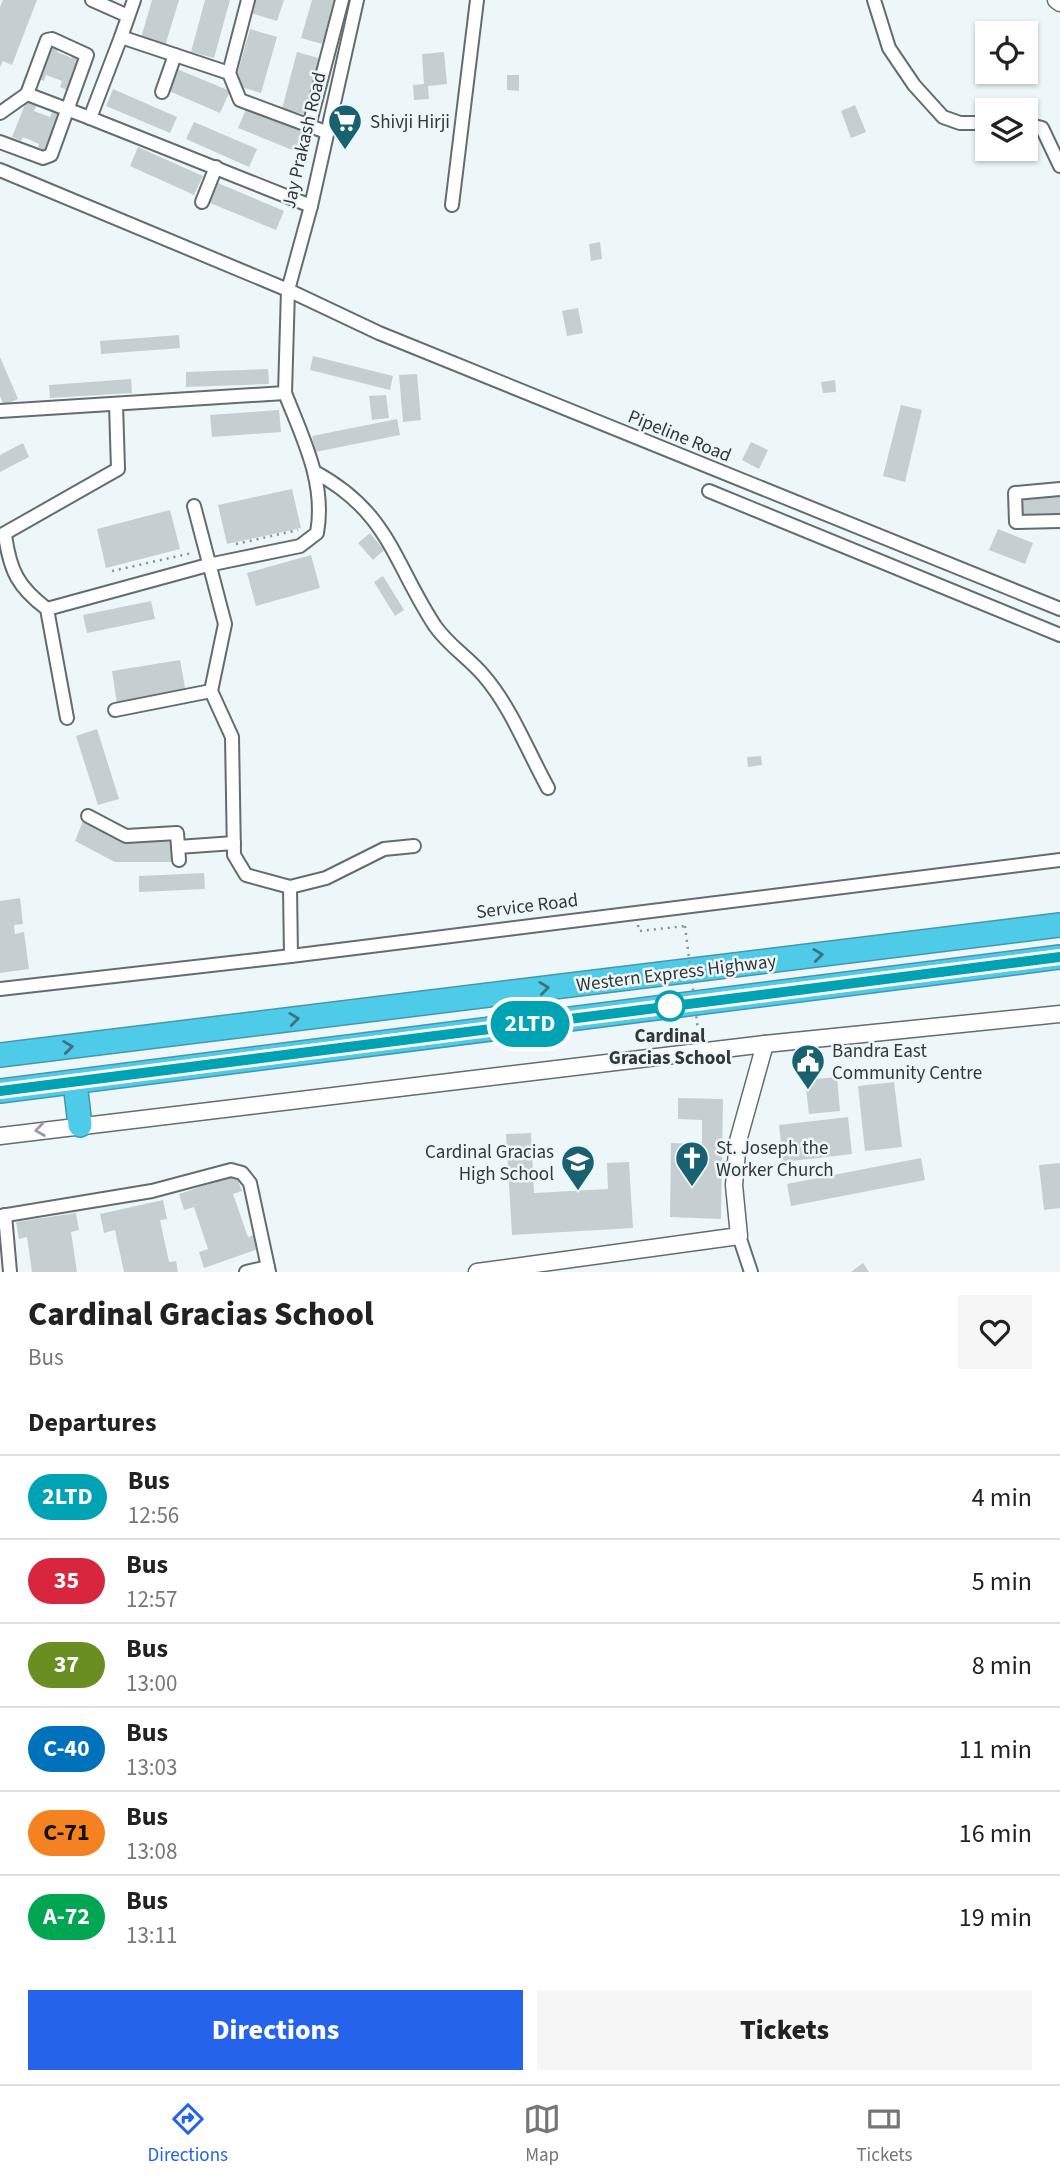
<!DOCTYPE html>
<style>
:root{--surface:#fff;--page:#f6f6f6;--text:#222;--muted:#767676;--line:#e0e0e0;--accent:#2563eb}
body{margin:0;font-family:"Source Sans 3",sans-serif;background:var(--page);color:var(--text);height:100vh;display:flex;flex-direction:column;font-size:26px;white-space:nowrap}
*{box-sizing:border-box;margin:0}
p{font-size:23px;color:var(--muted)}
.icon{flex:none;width:38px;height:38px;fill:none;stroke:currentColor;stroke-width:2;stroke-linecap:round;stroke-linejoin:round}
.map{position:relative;height:1272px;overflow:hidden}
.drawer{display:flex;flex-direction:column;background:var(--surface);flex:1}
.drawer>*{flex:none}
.badge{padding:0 14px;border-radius:23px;font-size:24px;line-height:46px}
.buttons{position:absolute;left:975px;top:21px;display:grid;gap:14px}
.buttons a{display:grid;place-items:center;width:63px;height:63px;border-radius:0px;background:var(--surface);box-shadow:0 2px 5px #0004;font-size:35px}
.map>.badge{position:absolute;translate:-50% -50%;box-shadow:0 0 0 4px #fff}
h2{padding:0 28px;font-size:26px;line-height:63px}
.round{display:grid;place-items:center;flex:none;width:74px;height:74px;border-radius:0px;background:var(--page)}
.head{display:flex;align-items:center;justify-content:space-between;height:119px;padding:0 28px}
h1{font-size:33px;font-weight:800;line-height:52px}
.action{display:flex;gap:14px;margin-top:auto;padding:14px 28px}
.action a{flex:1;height:80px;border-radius:0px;background:var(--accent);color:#fff;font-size:28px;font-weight:800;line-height:80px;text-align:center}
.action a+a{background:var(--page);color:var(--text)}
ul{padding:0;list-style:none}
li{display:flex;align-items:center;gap:21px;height:84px;padding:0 28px;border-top:2px solid var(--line)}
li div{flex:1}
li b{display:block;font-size:26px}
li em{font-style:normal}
li .badge{min-width:77px;font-weight:700;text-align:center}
.tab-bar{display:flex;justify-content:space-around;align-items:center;height:98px;border-top:2px solid var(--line);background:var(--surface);font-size:19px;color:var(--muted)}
.tab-bar a{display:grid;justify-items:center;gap:4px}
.tab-bar .active{color:var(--accent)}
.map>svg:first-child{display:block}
.building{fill:#c5cfd1}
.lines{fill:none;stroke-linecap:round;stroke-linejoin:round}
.minor-casing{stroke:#636c6f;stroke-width:16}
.tertiary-casing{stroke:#636c6f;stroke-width:19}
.motorway-casing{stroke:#4597ab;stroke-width:26}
.path{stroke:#8a9193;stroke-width:2.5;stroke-dasharray:2 5;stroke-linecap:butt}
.minor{stroke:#fff;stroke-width:12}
.tertiary{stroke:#fff;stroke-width:16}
.motorway{stroke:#4ecbe9;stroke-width:23}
.path-bridge{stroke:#8a9193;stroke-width:2.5;stroke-dasharray:2 5;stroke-linecap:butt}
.oneway{stroke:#3e727f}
.oneway2{stroke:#999b9c}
.line-casing{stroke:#fff;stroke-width:16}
.line{stroke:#00a3b4;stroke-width:10}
.stop-dot{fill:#fff;stroke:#00a3b4;stroke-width:3.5}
.labels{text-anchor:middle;stroke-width:5;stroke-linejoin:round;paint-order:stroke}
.poi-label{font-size:19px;fill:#333738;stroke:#edf7fa;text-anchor:start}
.street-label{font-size:19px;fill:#333738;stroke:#edf7fa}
.stop-label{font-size:19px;font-weight:bold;fill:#333738;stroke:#edf7fa}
</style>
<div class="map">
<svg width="1060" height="1272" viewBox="0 0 1060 1272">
<rect width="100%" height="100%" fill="#edf7fa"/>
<g class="building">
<polygon points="3,0 37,0 12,65 3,61 0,67 0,7"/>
<polygon points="152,0 179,0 165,46 141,38"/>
<polygon points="205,0 230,0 214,58 191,52"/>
<polygon points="255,0 284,0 277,21 251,13"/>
<polygon points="312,0 339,0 326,45 301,38"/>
<polygon points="250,29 277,37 261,93 234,85"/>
<polygon points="49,43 59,47 57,52 72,58 74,53 85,58 71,92 60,87 62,81 46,75 44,81 35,78"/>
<polygon points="297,52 322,59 308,115 282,109"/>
<polygon points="444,52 447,84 428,86 429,99 414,100 413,85 424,84 422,54"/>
<polygon points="177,69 230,91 220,113 169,91"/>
<polygon points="507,75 519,75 519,91 507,90"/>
<polygon points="113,89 177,117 170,133 106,106"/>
<polygon points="26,102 36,106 34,111 50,117 52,112 60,115 47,151 38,147 39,144 23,137 21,141 12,137"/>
<polygon points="855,105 866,132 851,138 841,111"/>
<polygon points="246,109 310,135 302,154 238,128"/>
<polygon points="194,122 257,149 249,167 186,139"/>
<polygon points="138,147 203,176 194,195 130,166"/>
<polygon points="218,183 284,211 276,230 210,203"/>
<polygon points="600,242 602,259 591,261 589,244"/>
<polygon points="578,308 583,333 567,336 562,311"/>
<polygon points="179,335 180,348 101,354 100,341"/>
<polygon points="313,356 393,376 390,390 310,370"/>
<polygon points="0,357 18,399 4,405 0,396"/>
<polygon points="268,369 269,384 186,387 186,372"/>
<polygon points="417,374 421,420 403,422 399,375"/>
<polygon points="131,379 132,393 50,398 49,385"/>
<polygon points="835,380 836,392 823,393 821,382"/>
<polygon points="386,395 389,418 372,420 369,396"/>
<polygon points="901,405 922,410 905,482 883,476"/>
<polygon points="279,410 281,432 212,437 210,415"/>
<polygon points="397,419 400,435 315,452 312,436"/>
<polygon points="751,442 768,450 759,469 742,460"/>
<polygon points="23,443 29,457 0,472 0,455"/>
<polygon points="292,489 301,528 227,544 218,505"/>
<polygon points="1060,491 1060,518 1018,521 1016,495"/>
<polygon points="170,510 180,549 106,568 97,529"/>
<polygon points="998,529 1033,543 1025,564 989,550"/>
<polygon points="370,533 384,550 373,560 358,543"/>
<polygon points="311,555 320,588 256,606 247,573"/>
<polygon points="383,576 404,610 395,616 374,582"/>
<polygon points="151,601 155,619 87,633 83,615"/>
<polygon points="180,660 186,693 117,704 112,671"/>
<polygon points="97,729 119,799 98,805 76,736"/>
<polygon points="761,756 762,765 748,767 747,757"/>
<polygon points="85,816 124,839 177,834 174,862 115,862 75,841"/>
<polygon points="204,873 205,889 139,892 139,876"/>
<polygon points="20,898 23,924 14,925 15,934 24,932 29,969 0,973 0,901"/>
<polygon points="837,1077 840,1111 809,1114 805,1080"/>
<polygon points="894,1082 902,1147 865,1151 858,1086"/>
<polygon points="678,1098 723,1099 721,1219 670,1217 671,1143 702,1144 702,1120 678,1119"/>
<polygon points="848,1117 852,1154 783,1162 779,1125"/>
<polygon points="531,1133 534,1193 608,1189 607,1163 629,1162 633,1228 512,1235 506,1134"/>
<polygon points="921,1158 925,1180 791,1206 787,1184"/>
<polygon points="1060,1163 1060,1208 1044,1210 1039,1165"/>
<polygon points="236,1175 242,1191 233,1194 248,1237 256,1234 261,1248 204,1268 199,1252 208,1249 194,1207 184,1210 179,1194"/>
<polygon points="163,1200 167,1219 160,1220 169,1262 176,1261 178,1272 124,1272 115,1230 104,1233 100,1214"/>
<polygon points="76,1213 79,1230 71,1232 77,1272 32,1272 27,1237 19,1239 16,1222"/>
<polygon points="863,1263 869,1272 851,1272"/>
</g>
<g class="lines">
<g class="minor-casing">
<g id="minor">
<polyline points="92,0 128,16"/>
<polyline points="874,0 889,48 914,85 943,117 960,123 987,123"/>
<polyline points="121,37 134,0"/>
<polyline points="229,73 248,0"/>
<polyline points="162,92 175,55"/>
<polyline points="0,113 27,94 90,118"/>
<polyline points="1026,124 1042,128 1060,166"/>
<polyline points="309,126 342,0"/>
<polyline points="0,142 43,158 51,155 87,55 52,39 47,40 27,94"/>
<polyline points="0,170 288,290 379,333 1060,609"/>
<polyline points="202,202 216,167"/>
<polyline points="452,205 477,0"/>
<polyline points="311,206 90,118 121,37 229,73 240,100 326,132"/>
<polyline points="0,411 285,393 288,290 311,206 357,0"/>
<path d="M315,472C390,513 393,562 435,626C449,646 469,658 484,676C511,707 528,752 548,788"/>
<polyline points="1060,489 1015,493 1016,522 1060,521"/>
<polyline points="709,491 1060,635"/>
<polyline points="194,506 225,624 211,691 232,737 234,855 246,875 290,887"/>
<path d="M5,535C10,571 18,587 47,609L67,718"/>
<polyline points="0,536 118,469 116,404"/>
<path d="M47,609L208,565L300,546L317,533C326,483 303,439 285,393"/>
<polyline points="115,710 211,691"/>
<polyline points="88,816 126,836 177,833 179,860"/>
<polyline points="178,847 234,843"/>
<polyline points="291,956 290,887 326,878 384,849 414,846"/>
<polyline points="0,989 291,956 1060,860"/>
<polyline points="5,1215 10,1272"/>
<polyline points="0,1216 152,1191 231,1170 242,1173 250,1183 269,1272"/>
<polyline points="739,1236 751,1272"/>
<polyline points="246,1272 268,1267"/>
</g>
</g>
<g class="tertiary-casing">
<g id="tertiary">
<polyline points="1056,0 1060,3"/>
<polyline points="0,1136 765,1044 1060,1014"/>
<polyline points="477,1272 739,1236 734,1185 738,1141 765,1044"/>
</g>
</g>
<g class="motorway-casing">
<g id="motorway">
<polyline points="0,1055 1060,925"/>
<polyline points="75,1083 80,1125"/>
<polyline points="0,1091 1060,957"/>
</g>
</g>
<g class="path">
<polyline points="236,544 298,530"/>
<polyline points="112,571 192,553"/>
<polyline points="638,925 639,931 685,926"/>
</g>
<use href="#minor" class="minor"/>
<use href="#tertiary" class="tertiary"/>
<use href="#motorway" class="motorway"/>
<polyline class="path-bridge" points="685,926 699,1038"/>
</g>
<defs><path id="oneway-chevron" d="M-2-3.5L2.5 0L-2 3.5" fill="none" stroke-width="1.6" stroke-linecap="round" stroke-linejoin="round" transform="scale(1.75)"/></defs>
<g class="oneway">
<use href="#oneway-chevron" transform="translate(818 955) rotate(-7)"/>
<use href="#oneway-chevron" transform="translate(544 988) rotate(-7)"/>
<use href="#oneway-chevron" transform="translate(294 1019) rotate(-7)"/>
<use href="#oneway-chevron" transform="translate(68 1047) rotate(-7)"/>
</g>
<use class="oneway2" href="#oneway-chevron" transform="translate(40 1130) rotate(172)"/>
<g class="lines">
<g class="line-casing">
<polyline id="line" points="0,1091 1060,957"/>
</g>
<use href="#line" class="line"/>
</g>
<defs>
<g id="supermarket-pin" transform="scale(1.75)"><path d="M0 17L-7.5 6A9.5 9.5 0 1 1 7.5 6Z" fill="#196070" stroke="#edf7fa"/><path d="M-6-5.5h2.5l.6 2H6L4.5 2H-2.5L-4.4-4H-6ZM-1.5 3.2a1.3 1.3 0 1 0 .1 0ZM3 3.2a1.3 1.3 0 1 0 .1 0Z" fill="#fff"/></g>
<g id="civic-pin" transform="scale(1.75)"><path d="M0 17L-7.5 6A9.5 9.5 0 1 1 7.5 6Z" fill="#196070" stroke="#edf7fa"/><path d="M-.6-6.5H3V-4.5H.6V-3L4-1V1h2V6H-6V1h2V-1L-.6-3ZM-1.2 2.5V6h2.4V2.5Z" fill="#fff"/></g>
<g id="church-pin" transform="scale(1.75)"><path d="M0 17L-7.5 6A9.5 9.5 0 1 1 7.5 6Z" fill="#196070" stroke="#edf7fa"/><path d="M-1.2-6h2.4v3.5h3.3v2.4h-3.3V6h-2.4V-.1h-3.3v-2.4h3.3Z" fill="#fff"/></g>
<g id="school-pin" transform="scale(1.75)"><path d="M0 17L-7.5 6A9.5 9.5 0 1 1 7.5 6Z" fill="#196070" stroke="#edf7fa"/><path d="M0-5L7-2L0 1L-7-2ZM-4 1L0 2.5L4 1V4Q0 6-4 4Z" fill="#fff"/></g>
</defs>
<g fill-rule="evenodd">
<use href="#supermarket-pin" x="345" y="121"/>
<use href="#civic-pin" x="808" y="1061"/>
<use href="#church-pin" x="692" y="1158"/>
<use href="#school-pin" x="578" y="1162"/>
</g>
<circle class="stop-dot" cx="670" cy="1006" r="14"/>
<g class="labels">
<g class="poi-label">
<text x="370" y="128">Shivji Hirji</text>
<text x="832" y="1057">Bandra East<tspan x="832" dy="22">Community Centre</tspan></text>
<text x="716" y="1154">St. Joseph the<tspan x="716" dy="22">Worker Church</tspan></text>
<text x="554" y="1158" text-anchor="end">Cardinal Gracias<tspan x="554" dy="22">High School</tspan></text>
</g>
<g class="street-label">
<text transform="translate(303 140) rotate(-77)" y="7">Jay Prakash Road</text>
<text transform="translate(680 435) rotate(22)" y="7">Pipeline Road</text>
<text transform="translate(527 905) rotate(-7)" y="7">Service Road</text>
<text transform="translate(676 972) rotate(-7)" y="7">Western Express Highway</text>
</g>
<g class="stop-label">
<text x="670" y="1042">Cardinal<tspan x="670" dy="22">Gracias School</tspan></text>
</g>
</g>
</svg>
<div class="buttons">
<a><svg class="icon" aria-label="locate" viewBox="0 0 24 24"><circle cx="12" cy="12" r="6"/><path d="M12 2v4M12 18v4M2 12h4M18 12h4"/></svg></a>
<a><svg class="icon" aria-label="layers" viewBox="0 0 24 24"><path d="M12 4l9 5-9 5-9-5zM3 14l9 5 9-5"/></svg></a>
</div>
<b class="badge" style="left:530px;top:1024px;background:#00a3b4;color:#fff">2LTD</b>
</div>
<section class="drawer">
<div class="head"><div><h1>Cardinal Gracias School</h1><p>Bus</p></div><a class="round"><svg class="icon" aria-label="heart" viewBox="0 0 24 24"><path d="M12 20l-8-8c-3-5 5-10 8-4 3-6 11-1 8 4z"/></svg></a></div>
<h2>Departures</h2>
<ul>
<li><span class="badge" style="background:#00a3b4;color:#fff">2LTD</span><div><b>Bus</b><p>12:56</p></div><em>4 min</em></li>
<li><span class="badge" style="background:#d7263d;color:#fff">35</span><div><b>Bus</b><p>12:57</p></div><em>5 min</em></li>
<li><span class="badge" style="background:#6b8e23;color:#fff">37</span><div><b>Bus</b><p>13:00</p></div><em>8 min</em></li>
<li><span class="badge" style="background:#0072bc;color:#fff">C-40</span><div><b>Bus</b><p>13:03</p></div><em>11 min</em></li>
<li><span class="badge" style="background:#f58220;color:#111">C-71</span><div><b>Bus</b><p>13:08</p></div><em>16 min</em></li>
<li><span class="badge" style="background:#00a651;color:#fff">A-72</span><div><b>Bus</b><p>13:11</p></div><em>19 min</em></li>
</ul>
<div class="action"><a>Directions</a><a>Tickets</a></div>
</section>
<nav class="tab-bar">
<a class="active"><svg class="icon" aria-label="directions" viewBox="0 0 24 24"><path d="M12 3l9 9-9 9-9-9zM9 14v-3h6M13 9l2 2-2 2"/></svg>Directions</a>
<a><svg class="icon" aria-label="map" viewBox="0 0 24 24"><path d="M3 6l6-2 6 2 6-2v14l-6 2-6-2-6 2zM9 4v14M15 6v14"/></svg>Map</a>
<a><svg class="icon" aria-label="tickets" viewBox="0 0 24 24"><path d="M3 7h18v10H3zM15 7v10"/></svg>Tickets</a>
</nav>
